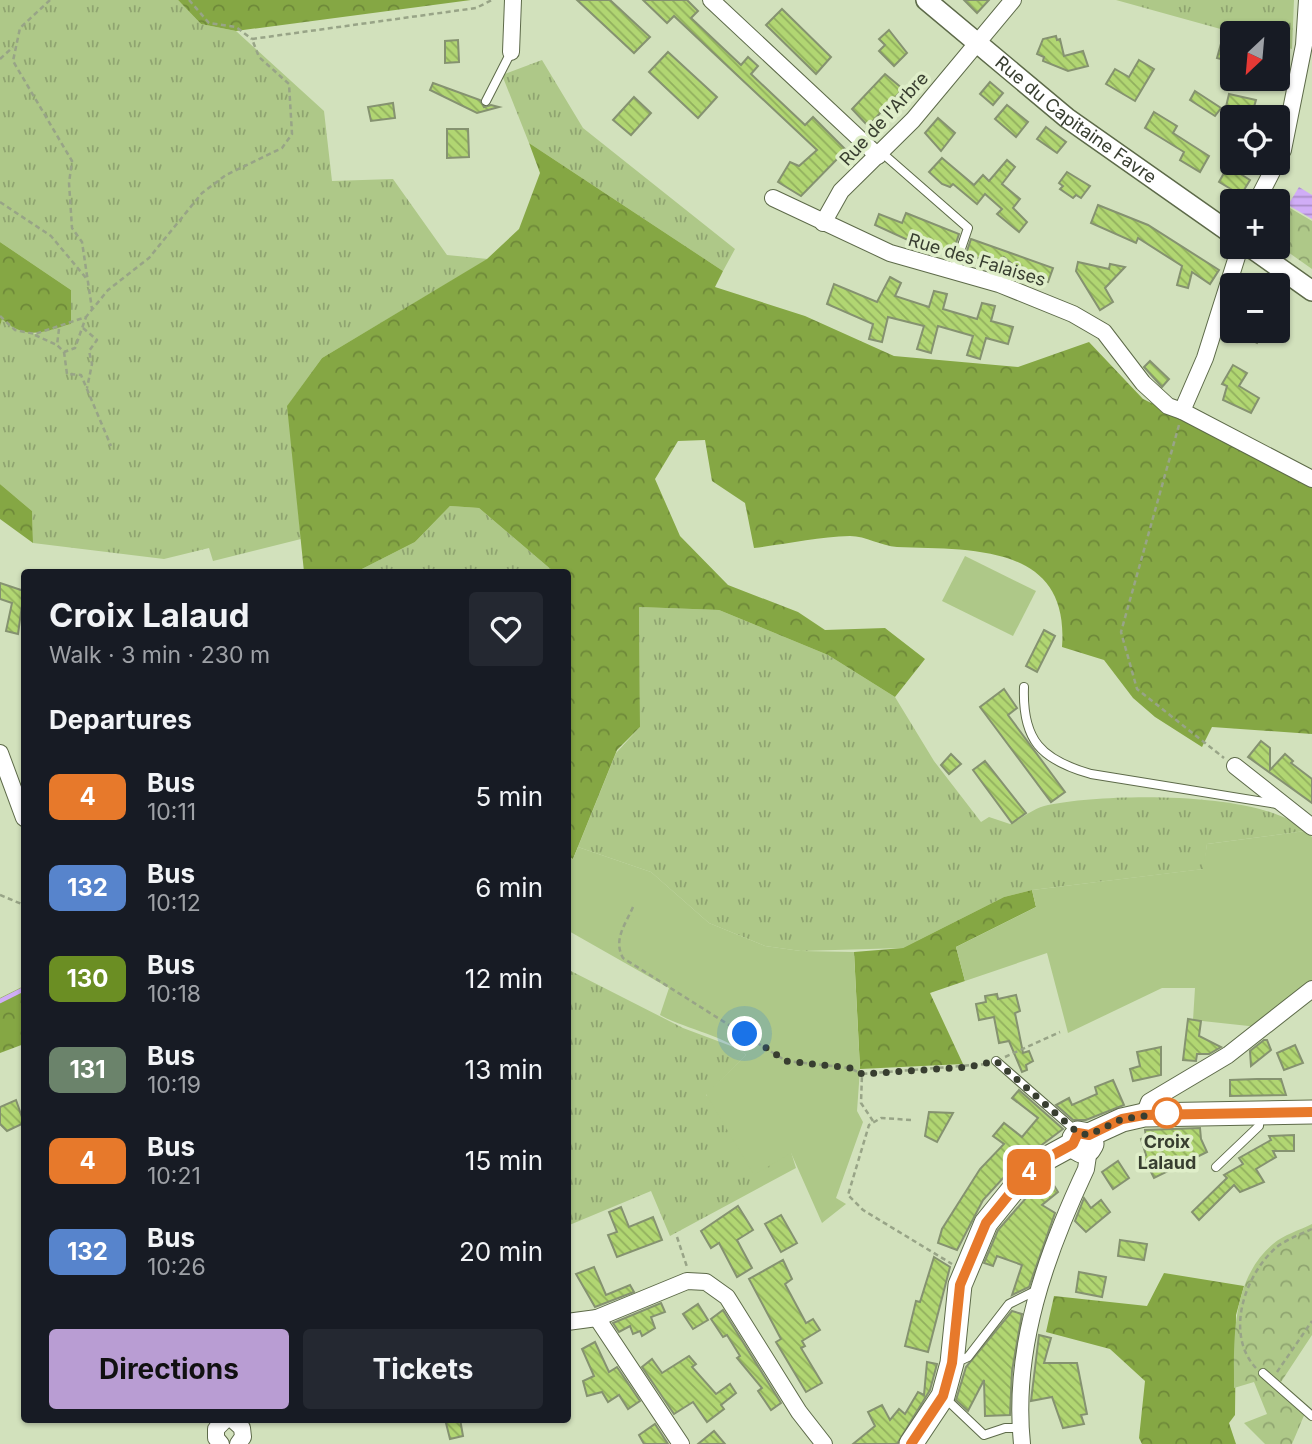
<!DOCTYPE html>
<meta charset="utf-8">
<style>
:root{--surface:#171b24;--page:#242831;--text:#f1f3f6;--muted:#9ea1a6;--accent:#b99dd3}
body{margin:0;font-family:Inter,sans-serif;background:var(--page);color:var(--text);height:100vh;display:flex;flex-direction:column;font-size:26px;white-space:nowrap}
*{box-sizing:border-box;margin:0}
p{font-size:23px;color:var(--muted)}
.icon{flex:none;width:38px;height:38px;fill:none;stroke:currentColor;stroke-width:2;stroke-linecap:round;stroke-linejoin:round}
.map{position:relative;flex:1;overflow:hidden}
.side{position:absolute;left:21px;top:569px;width:550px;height:854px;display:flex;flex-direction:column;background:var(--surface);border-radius:7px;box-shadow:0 2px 5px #0004}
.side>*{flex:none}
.badge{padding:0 14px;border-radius:10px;font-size:24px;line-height:46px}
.needle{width:46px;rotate:206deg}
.fabs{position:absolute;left:1220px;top:21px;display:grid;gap:14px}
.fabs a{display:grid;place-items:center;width:70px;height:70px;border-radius:7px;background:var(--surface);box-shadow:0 2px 5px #0004;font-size:35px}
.you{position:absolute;width:35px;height:35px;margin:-18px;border:5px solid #fff;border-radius:50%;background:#1a73e8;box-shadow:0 0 0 10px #1a73e833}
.map>.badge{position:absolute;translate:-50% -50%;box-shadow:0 0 0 4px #fff}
h2{padding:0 28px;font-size:26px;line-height:63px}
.round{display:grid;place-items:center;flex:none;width:74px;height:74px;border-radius:7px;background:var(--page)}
.headline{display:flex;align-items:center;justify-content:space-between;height:119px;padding:0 28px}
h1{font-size:33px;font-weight:700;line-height:52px}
.action{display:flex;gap:14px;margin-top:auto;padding:14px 28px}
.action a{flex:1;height:80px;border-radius:7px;background:var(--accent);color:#111;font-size:28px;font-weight:700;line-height:80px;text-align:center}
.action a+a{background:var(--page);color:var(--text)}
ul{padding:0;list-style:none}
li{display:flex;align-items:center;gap:21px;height:91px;padding:0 28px}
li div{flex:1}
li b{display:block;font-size:26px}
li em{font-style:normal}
li .badge{min-width:77px;font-weight:700;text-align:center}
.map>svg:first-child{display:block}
.grass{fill:url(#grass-tufts)}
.forest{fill:url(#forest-crowns)}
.park{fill:url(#park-crowns)}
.garden{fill:#aec888}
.water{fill:url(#water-rules)}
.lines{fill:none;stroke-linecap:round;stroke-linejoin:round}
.stream{stroke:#d0adf6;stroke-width:4.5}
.building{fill:url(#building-back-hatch);stroke:#859270;stroke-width:2}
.service-casing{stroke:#5d6a49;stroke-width:10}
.minor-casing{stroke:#5d6a49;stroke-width:18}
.tertiary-casing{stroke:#5d6a49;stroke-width:22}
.secondary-casing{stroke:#5d6a49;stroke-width:25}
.path{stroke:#98a487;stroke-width:2.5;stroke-dasharray:5 3.5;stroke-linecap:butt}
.service{stroke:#fff;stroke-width:8}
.minor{stroke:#fff;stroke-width:16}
.tertiary{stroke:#fff;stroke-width:19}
.secondary{stroke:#fff;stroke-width:23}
.line-casing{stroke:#fff;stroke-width:16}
.line{stroke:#e7792b;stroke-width:10}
.walk{stroke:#383e30;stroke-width:7;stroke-dasharray:0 12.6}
.stop-dot{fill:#fff;stroke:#e7792b;stroke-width:3.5}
.labels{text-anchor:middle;stroke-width:7;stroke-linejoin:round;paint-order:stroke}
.street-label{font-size:18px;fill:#383e30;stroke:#dfeec9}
.stop-label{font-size:18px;font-weight:bold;fill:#383e30;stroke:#dfeec9}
</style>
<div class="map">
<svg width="1312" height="1444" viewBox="0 0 1312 1444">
<defs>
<pattern id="grass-tufts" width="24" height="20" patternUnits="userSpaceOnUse" patternTransform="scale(1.75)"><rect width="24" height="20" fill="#aec888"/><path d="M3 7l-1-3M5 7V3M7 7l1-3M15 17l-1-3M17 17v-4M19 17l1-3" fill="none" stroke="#8fa470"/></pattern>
<pattern id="forest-crowns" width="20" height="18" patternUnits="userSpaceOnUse" patternTransform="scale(1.75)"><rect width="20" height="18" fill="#85a744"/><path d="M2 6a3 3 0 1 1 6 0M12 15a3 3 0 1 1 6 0" fill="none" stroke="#6e8939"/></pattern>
<pattern id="park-crowns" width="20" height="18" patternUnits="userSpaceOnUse" patternTransform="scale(1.75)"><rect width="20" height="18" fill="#aec888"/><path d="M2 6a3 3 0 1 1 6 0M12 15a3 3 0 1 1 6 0" fill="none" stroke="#8fa470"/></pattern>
<pattern id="water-rules" width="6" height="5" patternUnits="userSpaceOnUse" patternTransform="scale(1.75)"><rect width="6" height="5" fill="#d0adf6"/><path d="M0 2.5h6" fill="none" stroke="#aa8ec8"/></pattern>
<pattern id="building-back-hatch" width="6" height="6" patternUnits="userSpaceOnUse" patternTransform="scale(1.75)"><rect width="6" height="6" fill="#b1d672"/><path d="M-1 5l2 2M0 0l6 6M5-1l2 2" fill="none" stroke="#91af5e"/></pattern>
</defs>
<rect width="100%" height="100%" fill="#d2e1bc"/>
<g class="grass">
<polygon points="0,0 178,0 201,24 236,31 324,111 332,181 393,179 447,255 488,259 322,358 288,405 301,539 213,561 209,548 164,559 33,543 32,511 0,484 0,326 2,318 35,334 71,324 71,290 0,242"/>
<polygon points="1116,0 1294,0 1292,49 1278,45 1278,33 1235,33"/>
<polygon points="542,60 583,128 735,249 723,271 529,143 502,75"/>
<polygon points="450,506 479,508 554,572 356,572 415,542"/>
<path d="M639,607L719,610L828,655L895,697L934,761L981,822L989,817L1010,824C1022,818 1036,807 1048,805C1104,793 1265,790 1305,831L1207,844L1204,869L1032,890L1004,897L903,948L801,951L765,946L709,923L651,872L578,847L616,753L640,727Z"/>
<polygon points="567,969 683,1028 739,1049 746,1055 706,1095 791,1152 796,1168 670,1236 651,1191 567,1226"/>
</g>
<g class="forest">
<polygon points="178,0 471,0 236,31 201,24"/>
<path d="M529,143L723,271L715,287L805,316L894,356L1018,367L1089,342L1143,399L1312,481V734L1212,727L1202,747L1155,717L1133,698L1104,660L1062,647C1070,543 971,550 897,547C881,546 866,536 850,536C818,537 786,544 754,548L745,503L712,481L705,440L678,441L655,479L680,536L728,585L798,612L825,630L885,628L925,659L895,697L828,655L719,610L639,607L640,727L617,750L573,859L567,857V639L571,630L567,572H554L479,508L450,506L415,542L356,572H304L287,406L322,358L487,259L519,229L540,173Z"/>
<path d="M0,242L71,290V324C42,332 28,341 2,319L0,326Z"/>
<polygon points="0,484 32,511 33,543 0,519"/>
<polygon points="1032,890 1036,907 956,947 965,981 930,993 963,1064 860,1069 854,952 903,948 1004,897"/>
<polygon points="24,986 24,1044 0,1053 0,998"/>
<polygon points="1164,1273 1244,1286 1236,1315 1235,1415 1229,1423 1236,1444 1142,1444 1139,1438 1145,1381 1110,1349 1046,1332 1054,1296 1147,1306"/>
</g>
<g class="park">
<polygon points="1273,198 1312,221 1312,269 1278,245 1278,201 1271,201"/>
<path d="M1312,1224V1335L1281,1382L1308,1406L1292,1444H1265L1244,1423L1267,1414L1254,1382L1234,1388C1234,1339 1231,1280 1273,1244C1283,1235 1300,1230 1312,1224Z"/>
</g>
<g class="garden">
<polygon points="965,556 1036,591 1013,636 942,601"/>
<polygon points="1305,831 1312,837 1312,980 1258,1027 1193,1020 1195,988 1162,988 1068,1033 1047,953 965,981 956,947 1036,907 1032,890 1203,869 1207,844"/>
<path d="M578,847L651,872L709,923L765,946L801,951L854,952L860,1069L857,1111L863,1122L836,1198L846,1204L822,1223L791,1153L754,1175L706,1094L746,1055C727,1036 685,1029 660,1015L669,988L567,930V857L573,859Z"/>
</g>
<polygon class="water" points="1299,187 1312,195 1312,219 1288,205"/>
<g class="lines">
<polyline class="stream" points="0,1001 24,989"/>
</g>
<g class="building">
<polygon points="577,0 610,0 650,37 634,53"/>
<polygon points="643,0 687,0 698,11 691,18 741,65 748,57 758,66 751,74 805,125 813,117 846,150 801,196 778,182 790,162 799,166 817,150 674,16 667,23"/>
<polygon points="964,0 989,0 977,13"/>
<polygon points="782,9 831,57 816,74 766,25"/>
<polygon points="889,30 907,53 894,66 879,51 885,45 879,39"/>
<polygon points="1056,36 1057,40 1060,39 1064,56 1083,51 1088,66 1068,71 1043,61 1044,57 1037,54 1043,39"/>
<polygon points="458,40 459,62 445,63 445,41"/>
<polygon points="1222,40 1232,43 1232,62 1217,58"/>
<polygon points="668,52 717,97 698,118 649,72"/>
<polygon points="1139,60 1154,69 1135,101 1106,84 1115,69 1129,77"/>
<polygon points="885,74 903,89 868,126 852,109"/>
<polygon points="990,82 1003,93 993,105 980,94"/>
<polygon points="433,83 480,100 484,107 491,105 499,107 477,113 430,90"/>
<polygon points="1195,91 1221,108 1215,116 1190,100"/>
<polygon points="1229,94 1256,100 1251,117 1225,111"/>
<polygon points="634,97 651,113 631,135 613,120"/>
<polygon points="393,103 395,118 371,121 368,107"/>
<polygon points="1007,105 1028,122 1016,137 995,119"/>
<polygon points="1154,112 1177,126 1173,133 1209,156 1200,172 1180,160 1184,152 1145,128"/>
<polygon points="938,118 955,133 941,151 925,133"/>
<polygon points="1046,127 1066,142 1057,153 1037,139"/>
<polygon points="447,129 468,129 469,157 447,158"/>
<polygon points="942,158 974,185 983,175 989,181 1007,160 1015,167 1002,184 1020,199 1013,208 1027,222 1019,232 997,214 1002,209 985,194 977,204 953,184 950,187 942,184 929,172"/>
<polygon points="1228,166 1250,180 1241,195 1219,182"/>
<polygon points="1067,172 1090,186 1081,198 1076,195 1073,198 1060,189 1063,186 1059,183"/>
<polygon points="1098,205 1148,225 1219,270 1210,284 1192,272 1188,288 1177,285 1182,266 1138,238 1136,243 1091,223"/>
<polygon points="906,213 959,234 954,249 949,248 948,251 925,242 923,247 875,225 879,214 902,223"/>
<polygon points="971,239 1053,268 1048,282 1023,273 1004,257 1000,265 966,254"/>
<polygon points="1078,262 1109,269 1110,264 1125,267 1105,288 1113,302 1100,310 1076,271"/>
<polygon points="890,277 901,283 895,296 929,307 934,291 947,294 943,309 977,319 982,303 995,306 991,321 1013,327 1008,344 986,338 980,359 967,355 973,336 938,326 931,353 917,349 924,326 888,317 882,342 869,339 873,324 827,304 834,284 877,302"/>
<polygon points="1234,331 1263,331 1257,343"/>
<polygon points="1150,361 1169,379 1162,387 1144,367"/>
<polygon points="1233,365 1247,373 1239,386 1259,398 1251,413 1223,400 1227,386 1222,384"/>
<polygon points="0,583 24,591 18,634 6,631 12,603 0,599"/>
<polygon points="1044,630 1055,636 1037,672 1026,666"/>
<polygon points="1004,689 1017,708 1008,715 1065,792 1051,802 980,707"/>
<polygon points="1261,741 1270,748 1270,770 1285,754 1293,761 1291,763 1312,779 1312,803 1248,757"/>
<polygon points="951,754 961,764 949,774 941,765"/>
<polygon points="985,761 1026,813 1012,823 973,770"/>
<polygon points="997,994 998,999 1016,995 1020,1011 1015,1013 1023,1053 1029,1051 1033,1061 1026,1065 1027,1070 1022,1072 1009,1041 999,1043 994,1017 979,1020 976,1004 986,1002 985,996"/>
<polygon points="1188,1019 1201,1021 1199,1036 1221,1047 1209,1054 1197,1054 1196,1061 1183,1060"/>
<polygon points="1264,1040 1267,1040 1271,1050 1251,1066 1250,1051"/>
<polygon points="1295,1045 1303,1063 1284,1070 1277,1053"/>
<polygon points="1161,1047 1161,1075 1133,1081 1130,1069 1140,1066 1137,1052"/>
<polygon points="1257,1079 1281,1079 1286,1095 1230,1096 1230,1080"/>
<polygon points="1113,1080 1124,1105 1086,1120 1073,1120 1056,1105 1069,1098 1072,1105 1097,1094 1095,1087"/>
<polygon points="1019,1090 1063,1129 1015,1165 983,1200 957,1250 938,1243 942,1229 980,1169 1004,1144 993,1136 1004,1123 1022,1137 1038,1118 1012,1098"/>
<polygon points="16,1100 24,1123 7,1131 0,1124 0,1107"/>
<polygon points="929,1112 953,1113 937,1142 925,1136"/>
<polygon points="1200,1128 1201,1139 1207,1152 1154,1178 1143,1156 1146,1155 1141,1139 1146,1137 1145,1130"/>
<polygon points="1294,1135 1294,1151 1273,1151 1276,1157 1256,1169 1264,1182 1240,1192 1234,1185 1199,1220 1192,1212 1227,1178 1224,1175 1243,1164 1239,1158 1271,1140 1269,1136"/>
<polygon points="1118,1161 1129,1178 1113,1189 1102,1172"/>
<polygon points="1047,1174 1058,1192 1042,1205 1055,1213 1029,1287 1012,1295 1022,1265 997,1256 993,1266 984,1263 998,1230"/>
<polygon points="1084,1198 1091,1208 1101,1200 1110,1212 1086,1232 1075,1221"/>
<polygon points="738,1206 753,1230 737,1240 752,1268 737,1277 719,1243 711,1248 701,1231"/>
<polygon points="621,1207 629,1227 653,1217 662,1240 617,1257 608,1235 617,1232 609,1212"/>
<polygon points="781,1215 797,1243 781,1252 765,1224"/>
<polygon points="1120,1240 1147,1244 1144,1260 1118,1256"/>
<polygon points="934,1257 950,1267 928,1352 905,1346 916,1301 920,1302"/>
<polygon points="783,1260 792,1279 785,1284 806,1323 813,1319 820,1330 802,1341 805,1346 801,1348 822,1383 806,1392 776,1342 781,1339 749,1279"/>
<polygon points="594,1267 606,1295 630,1285 634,1292 595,1307 576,1274"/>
<polygon points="1079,1272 1106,1277 1102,1297 1076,1292"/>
<polygon points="661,1303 665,1312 651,1317 655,1328 642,1336 640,1331 633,1334 630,1326 619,1332 613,1323"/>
<polygon points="698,1304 708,1320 693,1329 683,1314"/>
<polygon points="723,1310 781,1403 771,1410 758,1391 762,1388 737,1358 740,1356 727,1335 723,1337 711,1319"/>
<polygon points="1012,1311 1022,1314 1012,1371 1010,1415 985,1416 984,1380 968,1411 956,1400 966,1367"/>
<polygon points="1039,1335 1051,1338 1044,1363 1077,1363 1087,1414 1081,1415 1084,1424 1063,1428 1052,1397 1031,1401"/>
<polygon points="595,1342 609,1372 617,1367 640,1401 628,1409 619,1395 608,1402 602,1392 587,1396 583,1381 594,1376 582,1349"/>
<polygon points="689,1356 696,1364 692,1367 716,1394 730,1384 736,1393 721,1405 724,1409 707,1422 693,1402 674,1414 642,1367 652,1359 662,1373"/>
<polygon points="927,1362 937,1364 930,1390 897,1444 853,1444 875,1426 868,1412 882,1405 890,1420 899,1409 905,1414 918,1392 924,1395"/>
<polygon points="445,1419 460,1419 463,1436 450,1439"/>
<polygon points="655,1424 668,1444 644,1444 639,1435"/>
<polygon points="714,1431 725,1444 698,1444"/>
</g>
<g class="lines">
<g class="service-casing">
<g id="service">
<polyline points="486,101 511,52"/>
<polyline points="881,152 968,228 953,272"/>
<path d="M1024,687C1022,740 1041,760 1091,774L1277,804"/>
<polyline points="996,1061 1076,1131"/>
<polyline points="1216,1167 1259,1126 1260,1115"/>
<polyline points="955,1363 968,1357 1009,1304 1037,1290"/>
<polyline points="1263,1373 1312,1416"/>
<polyline points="945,1398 984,1435 1005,1428 1020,1428"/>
</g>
</g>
<g class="minor-casing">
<g id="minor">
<polyline points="711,0 878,156"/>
<polyline points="511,52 513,0"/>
<polyline points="773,198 890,253 999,284 1073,314 1104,332 1143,383 1168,406 1182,411"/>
<polyline points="1257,201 1283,150 1304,45 1307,0"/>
<polyline points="823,223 841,191 913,120 1013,0"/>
<polyline points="1240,247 1205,358 1182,411 1312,479"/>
<polyline points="0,753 24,818"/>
<polyline points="1235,766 1312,827"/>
<polyline points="1144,1115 1149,1102 1228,1055 1312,989"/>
<polyline points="597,1318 681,1444"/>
<polyline points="567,1322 597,1318 687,1281 706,1282 727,1297 799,1412 824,1444"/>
<polyline points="232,1419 242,1428 243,1437 238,1444"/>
<polyline points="221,1444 216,1438 216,1429 226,1419"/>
<path d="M1022,1444C1012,1348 1046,1254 1086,1169L1089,1149"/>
</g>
</g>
<g class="tertiary-casing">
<g id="tertiary">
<path id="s1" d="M926,0L1067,118L1232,234"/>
<polyline points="1250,247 1312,291"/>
</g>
</g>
<g class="secondary-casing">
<g id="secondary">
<polyline points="1089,1135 1092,1144 1089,1149 1081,1151 1074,1147 1074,1138 1078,1133 1089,1135 1122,1120 1144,1115 1312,1112"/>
<polyline points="911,1444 943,1396 952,1363 960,1285 986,1223 1024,1176 1040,1162 1073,1144"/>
</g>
</g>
<g class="path">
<polyline points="50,0 20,28 13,61 72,161 69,183 72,228 82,242 92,309"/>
<polyline points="189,0 209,23 236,27 252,39"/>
<polyline points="0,59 13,47"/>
<polyline points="0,202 51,236 86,278"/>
<polyline points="0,316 15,330 35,334 86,317 108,290 149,258 202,193 226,175 282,148 292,134 289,84 259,57 252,39 476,8 492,0"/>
<polyline points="83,328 97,340 89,351 92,364 87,388"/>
<polyline points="59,329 57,345 64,352 75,348 86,317"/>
<polyline points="35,335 57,345"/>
<polyline points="64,352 67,374 81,375 111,446"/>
<polyline points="1179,425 1121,632 1137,689 1224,758"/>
<polyline points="0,895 24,905"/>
<path d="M633,907C625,925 613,940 623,958L786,1061L850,1068L862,1074"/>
<polyline points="1005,1057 1060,1032"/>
<polyline points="911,1120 881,1118 869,1125 848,1195 863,1210 952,1264"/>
<polyline points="873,1121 861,1103 862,1074 986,1064"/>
<polyline points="677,1237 687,1267"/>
<path d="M1256,1368C1224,1334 1245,1273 1278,1246C1288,1239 1301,1234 1312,1229"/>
<polyline points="1277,1372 1312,1321"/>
</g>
<use href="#service" class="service"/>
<use href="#minor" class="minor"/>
<use href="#tertiary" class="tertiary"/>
<use href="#secondary" class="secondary"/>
</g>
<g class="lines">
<g class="line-casing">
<polyline id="line" points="911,1444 943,1396 952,1363 960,1285 986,1223 1024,1176 1040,1162 1073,1144 1078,1133 1089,1135 1122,1119 1144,1115 1312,1112"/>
</g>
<use href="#line" class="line"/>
<polyline class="walk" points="745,1034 786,1061 850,1068 862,1074 969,1067 996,1061 1078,1133 1089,1135 1122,1119 1167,1113"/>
</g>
<circle class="stop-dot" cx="1167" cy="1113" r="14"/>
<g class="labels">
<g class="street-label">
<text transform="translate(884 119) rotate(-47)" y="6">Rue de l'Arbre</text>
<text dy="6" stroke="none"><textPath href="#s1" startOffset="192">Rue du Capitaine Favre</textPath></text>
<text transform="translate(977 260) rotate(17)" y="6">Rue des Falaises</text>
</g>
<g class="stop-label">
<text x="1167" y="1148">Croix<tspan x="1167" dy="21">Lalaud</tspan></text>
</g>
</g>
</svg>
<div class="fabs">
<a><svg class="needle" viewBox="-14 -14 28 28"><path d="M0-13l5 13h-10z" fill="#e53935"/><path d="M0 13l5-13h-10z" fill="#9ea1a6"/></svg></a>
<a><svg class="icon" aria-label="locate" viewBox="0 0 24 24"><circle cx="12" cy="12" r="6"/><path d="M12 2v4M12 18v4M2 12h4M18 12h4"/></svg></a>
<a>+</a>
<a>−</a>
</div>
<div class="you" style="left:745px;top:1034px"></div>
<b class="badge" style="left:1029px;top:1172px;background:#e7792b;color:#fff">4</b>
<section class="side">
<div class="headline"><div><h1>Croix Lalaud</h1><p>Walk · 3 min · 230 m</p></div><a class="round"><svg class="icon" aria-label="heart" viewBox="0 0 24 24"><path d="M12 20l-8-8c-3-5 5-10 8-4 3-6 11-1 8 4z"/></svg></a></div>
<h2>Departures</h2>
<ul>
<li><span class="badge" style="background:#e7792b;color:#fff">4</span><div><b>Bus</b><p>10:11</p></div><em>5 min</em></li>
<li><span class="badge" style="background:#5784cc;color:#fff">132</span><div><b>Bus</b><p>10:12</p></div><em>6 min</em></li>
<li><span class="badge" style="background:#6b8e23;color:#fff">130</span><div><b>Bus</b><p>10:18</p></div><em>12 min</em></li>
<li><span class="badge" style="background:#6b836b;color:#fff">131</span><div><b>Bus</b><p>10:19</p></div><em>13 min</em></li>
<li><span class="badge" style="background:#e7792b;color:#fff">4</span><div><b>Bus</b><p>10:21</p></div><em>15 min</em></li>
<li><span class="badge" style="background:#5784cc;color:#fff">132</span><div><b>Bus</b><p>10:26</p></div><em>20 min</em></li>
</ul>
<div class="action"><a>Directions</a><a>Tickets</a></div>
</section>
</div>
